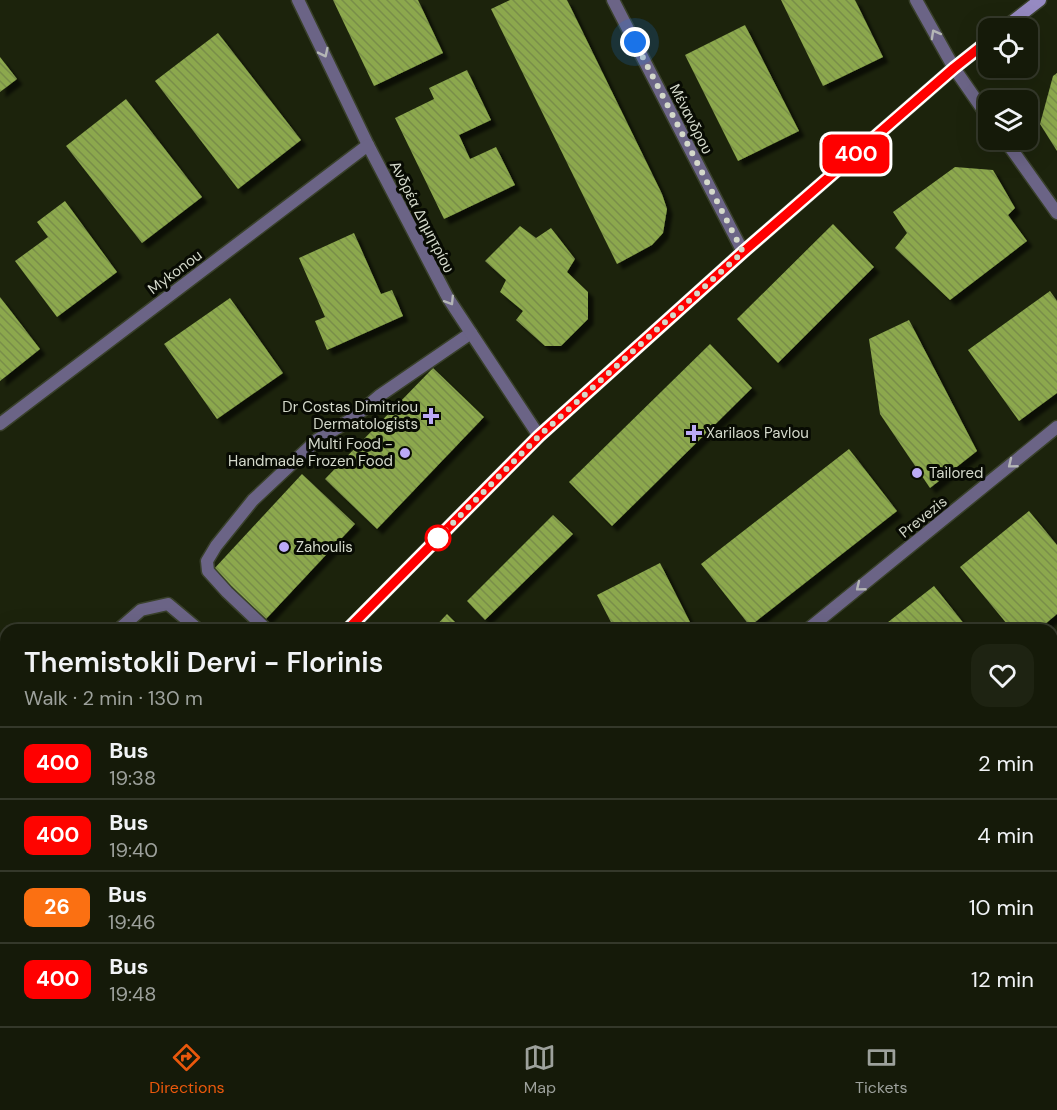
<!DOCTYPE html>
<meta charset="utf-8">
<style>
:root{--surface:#151a09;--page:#1e2312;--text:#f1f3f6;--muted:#9da19c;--line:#34382a;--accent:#ea580c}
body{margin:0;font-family:"DM Sans",sans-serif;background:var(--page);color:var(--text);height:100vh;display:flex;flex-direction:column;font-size:22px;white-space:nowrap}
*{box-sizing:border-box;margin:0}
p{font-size:20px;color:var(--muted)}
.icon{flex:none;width:33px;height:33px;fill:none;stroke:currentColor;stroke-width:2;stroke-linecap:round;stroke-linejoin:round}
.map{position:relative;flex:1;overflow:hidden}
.side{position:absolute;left:0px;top:624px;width:1058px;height:402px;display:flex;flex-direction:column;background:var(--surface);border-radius:18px 18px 0 0;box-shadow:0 6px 24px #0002,0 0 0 2px var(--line)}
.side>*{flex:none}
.badge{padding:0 12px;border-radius:9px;font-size:21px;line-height:39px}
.buttons{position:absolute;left:978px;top:18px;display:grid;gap:12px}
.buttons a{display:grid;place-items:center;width:60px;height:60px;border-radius:12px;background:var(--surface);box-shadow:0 6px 24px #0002,0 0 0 2px var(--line);font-size:30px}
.you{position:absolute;width:30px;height:30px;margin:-15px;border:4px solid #fff;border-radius:50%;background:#1a73e8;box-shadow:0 0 0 9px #1a73e833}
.map>.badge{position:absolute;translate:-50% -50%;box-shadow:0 0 0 3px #fff}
.round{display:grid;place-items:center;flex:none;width:63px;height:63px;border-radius:18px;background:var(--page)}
.summary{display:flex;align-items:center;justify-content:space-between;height:102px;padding:0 24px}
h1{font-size:28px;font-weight:600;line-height:45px}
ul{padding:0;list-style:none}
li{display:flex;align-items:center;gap:18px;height:72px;padding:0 24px;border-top:2px solid var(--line)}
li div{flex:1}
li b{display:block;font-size:22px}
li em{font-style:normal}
li .badge{min-width:66px;font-weight:700;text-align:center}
.dock{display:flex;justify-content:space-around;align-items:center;height:84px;border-top:2px solid var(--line);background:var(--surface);font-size:16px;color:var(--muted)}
.dock a{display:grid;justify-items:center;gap:3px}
.dock .active{color:var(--accent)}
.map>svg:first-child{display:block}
.building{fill:url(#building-back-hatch);filter:url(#shadow)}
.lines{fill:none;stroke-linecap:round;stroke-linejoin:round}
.lane-casing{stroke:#39402b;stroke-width:15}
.street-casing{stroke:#39402b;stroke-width:15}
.secondary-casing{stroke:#39402b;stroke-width:15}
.lane{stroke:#6b6486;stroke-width:12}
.street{stroke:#6b6486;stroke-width:12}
.secondary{stroke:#968ac2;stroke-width:12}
.oneway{stroke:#b4b6b6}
.line-casing{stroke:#fff;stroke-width:14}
.line{stroke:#f00;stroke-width:9}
.walk{stroke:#d4d9cb;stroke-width:6;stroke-dasharray:0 10.8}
.poi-dot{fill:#bbaaf6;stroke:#080b03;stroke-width:2}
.stop-dot{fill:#fff;stroke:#f00;stroke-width:3}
.labels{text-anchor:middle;stroke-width:6;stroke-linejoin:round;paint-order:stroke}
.street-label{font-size:15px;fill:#d4d9cb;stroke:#080b03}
.poi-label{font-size:15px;fill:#d4d9cb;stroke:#080b03;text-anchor:start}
</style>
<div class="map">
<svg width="1057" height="1026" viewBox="0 0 1057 1026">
<defs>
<pattern id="building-back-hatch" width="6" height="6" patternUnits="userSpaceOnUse" patternTransform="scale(1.5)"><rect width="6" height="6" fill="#8ca84d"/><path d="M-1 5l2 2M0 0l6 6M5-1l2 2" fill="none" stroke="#798e49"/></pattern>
<filter id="shadow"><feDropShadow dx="5.5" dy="5.5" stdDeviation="1.5" flood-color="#0009"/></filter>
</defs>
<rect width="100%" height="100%" fill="#1c230c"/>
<g class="building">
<polygon points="333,0 418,0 443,53 374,86"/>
<polygon points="510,0 567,0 662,194 667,209 663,233 652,245 617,264 491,9"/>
<polygon points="781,0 855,0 883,57 823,86"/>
<polygon points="745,25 799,131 738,161 685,55"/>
<polygon points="218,33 301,140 238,189 155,81"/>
<polygon points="0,57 17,79 0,92"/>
<polygon points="467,70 491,120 459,135 470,159 496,147 515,185 444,219 395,118 434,99 429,88"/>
<polygon points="1057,73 1057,151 1040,124 1053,76"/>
<polygon points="126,99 202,197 142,243 66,146"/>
<polygon points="955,167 993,170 1015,208 1008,215 1027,241 950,300 895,248 907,233 893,212"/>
<polygon points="65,201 117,272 57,317 15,261 48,237 37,222"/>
<polygon points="833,224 874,267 778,363 737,319"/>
<polygon points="520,226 536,238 551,228 575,259 567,272 588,292 588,319 561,346 545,346 516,320 523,311 500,292 506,280 485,261"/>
<polygon points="354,233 381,294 392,290 403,316 327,350 315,321 325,317 299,258"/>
<polygon points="1050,291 1057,301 1057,393 1019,421 968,350"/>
<polygon points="0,297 40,349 0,381"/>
<polygon points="230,298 283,373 217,419 164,344"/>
<polygon points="909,320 977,451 930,488 880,414 869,339"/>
<polygon points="710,344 752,388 612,526 569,482"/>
<polygon points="433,368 484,417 377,529 325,479"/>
<polygon points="849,449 897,511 750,626 701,564"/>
<polygon points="302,474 355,524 266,619 213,570"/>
<polygon points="1029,511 1057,545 1057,614 1038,630 1012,630 960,567"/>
<polygon points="553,515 573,534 485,620 467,601"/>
<polygon points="660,563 694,630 615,630 597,595"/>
<polygon points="934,586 969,630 878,630 911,604"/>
<polygon points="447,614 463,630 432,630"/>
<polygon points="1052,766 1057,774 1057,843 1052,846"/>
<polygon points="6,913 6,1020 45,1020 31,1026 0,1026 0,915"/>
<polygon points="1052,985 1057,992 1057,1026 993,1026 988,1020 1052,1020"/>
<polygon points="298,1020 407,1020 409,1026 298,1026"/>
<polygon points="488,1020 591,1020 585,1026 490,1026"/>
</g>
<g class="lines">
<g class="lane-casing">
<g id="lane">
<polyline points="118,630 141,610 168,604 199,630"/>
<polyline points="267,630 227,592 208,571 207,561 216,546 253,500 317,440 352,419 379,396 471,333"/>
<polyline points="0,842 6,838"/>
<polyline points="145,1020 146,1020"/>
</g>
</g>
<g class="street-casing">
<g id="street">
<polyline points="298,0 368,145 448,298 539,436"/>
<polyline points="613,0 743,252"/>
<polyline points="916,0 954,68 988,117"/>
<polyline points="1005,140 1057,213"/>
<polyline points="0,424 368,145"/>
<polyline points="807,630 1057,427"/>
<polyline points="1052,901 1057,897"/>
<polyline points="457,1020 459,1026"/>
<polyline points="877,1026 886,1020"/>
</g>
</g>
<g class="secondary-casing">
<g id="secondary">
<polyline points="1004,28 1040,0"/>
<polyline points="347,630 539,436 743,252 954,68 988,41"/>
<polyline points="244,1020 245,1026"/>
</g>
</g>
<use href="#lane" class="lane"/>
<use href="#street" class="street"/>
<use href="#secondary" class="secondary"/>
</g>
<defs><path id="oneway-chevron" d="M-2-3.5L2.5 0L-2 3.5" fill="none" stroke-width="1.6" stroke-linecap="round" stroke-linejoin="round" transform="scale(1.5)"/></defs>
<g class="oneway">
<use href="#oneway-chevron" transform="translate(935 34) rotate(-119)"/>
<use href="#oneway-chevron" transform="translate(324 53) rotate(64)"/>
<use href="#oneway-chevron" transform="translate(450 301) rotate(58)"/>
<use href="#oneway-chevron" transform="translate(1012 464) rotate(141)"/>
<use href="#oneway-chevron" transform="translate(860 587) rotate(141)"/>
</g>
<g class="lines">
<g class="line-casing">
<polyline id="line" points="347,630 539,436 743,252 954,68 988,41"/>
</g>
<use href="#line" class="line"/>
<polyline class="walk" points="438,538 539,436 743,252 635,42"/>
</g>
<g class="poi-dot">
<path d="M428 407h6v6h6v6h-6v6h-6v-6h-6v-6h6z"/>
<path d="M691 424h6v6h6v6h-6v6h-6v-6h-6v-6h6z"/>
<circle cx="405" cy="453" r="6"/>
<circle cx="917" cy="473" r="6"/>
<circle cx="284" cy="547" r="6"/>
</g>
<circle class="stop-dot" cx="438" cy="538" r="12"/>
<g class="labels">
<g class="street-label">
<text transform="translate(691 119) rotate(63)" y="5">Μένανδρου</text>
<text transform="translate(422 217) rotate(63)" y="5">Ανδρέα Δημητρίου</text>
<text transform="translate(175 272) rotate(-37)" y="5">Mykonou</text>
<text transform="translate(923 517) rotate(-39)" y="5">Prevezis</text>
</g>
<g class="poi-label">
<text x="418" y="412" text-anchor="end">Dr Costas Dimitriou<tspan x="418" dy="17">Dermatologists</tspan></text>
<text x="706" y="438">Xarilaos Pavlou</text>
<text x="393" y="449" text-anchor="end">Multi Food -<tspan x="393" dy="17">Handmade Frozen Food</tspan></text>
<text x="929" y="478">Tailored</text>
<text x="296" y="552">Zahoulis</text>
</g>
</g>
</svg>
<div class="buttons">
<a><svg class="icon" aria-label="locate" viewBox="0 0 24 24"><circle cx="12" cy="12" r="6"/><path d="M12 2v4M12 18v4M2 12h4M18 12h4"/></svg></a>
<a><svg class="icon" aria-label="layers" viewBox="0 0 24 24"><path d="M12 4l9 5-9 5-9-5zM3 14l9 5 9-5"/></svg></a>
</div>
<div class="you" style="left:635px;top:42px"></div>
<b class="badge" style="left:856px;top:154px;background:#f00;color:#fff">400</b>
<section class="side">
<div class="summary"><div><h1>Themistokli Dervi - Florinis</h1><p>Walk · 2 min · 130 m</p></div><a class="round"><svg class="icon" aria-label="heart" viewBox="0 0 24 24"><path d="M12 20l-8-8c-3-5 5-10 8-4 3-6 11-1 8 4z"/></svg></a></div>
<ul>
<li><span class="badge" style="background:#f00;color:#fff">400</span><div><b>Bus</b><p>19:38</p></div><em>2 min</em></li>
<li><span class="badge" style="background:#fe0400;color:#fff">400</span><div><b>Bus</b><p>19:40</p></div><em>4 min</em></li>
<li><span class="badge" style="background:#fb7012;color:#fff">26</span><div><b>Bus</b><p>19:46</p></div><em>10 min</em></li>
<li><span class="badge" style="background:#f00;color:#fff">400</span><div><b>Bus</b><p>19:48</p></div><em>12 min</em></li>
</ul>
</section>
</div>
<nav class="dock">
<a class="active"><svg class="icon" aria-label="directions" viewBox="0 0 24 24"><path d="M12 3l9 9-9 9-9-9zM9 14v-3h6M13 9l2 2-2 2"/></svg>Directions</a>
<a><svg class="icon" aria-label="map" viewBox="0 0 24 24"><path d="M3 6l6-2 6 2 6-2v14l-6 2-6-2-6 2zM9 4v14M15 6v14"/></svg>Map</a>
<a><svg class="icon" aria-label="tickets" viewBox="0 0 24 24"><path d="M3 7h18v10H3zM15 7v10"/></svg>Tickets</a>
</nav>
